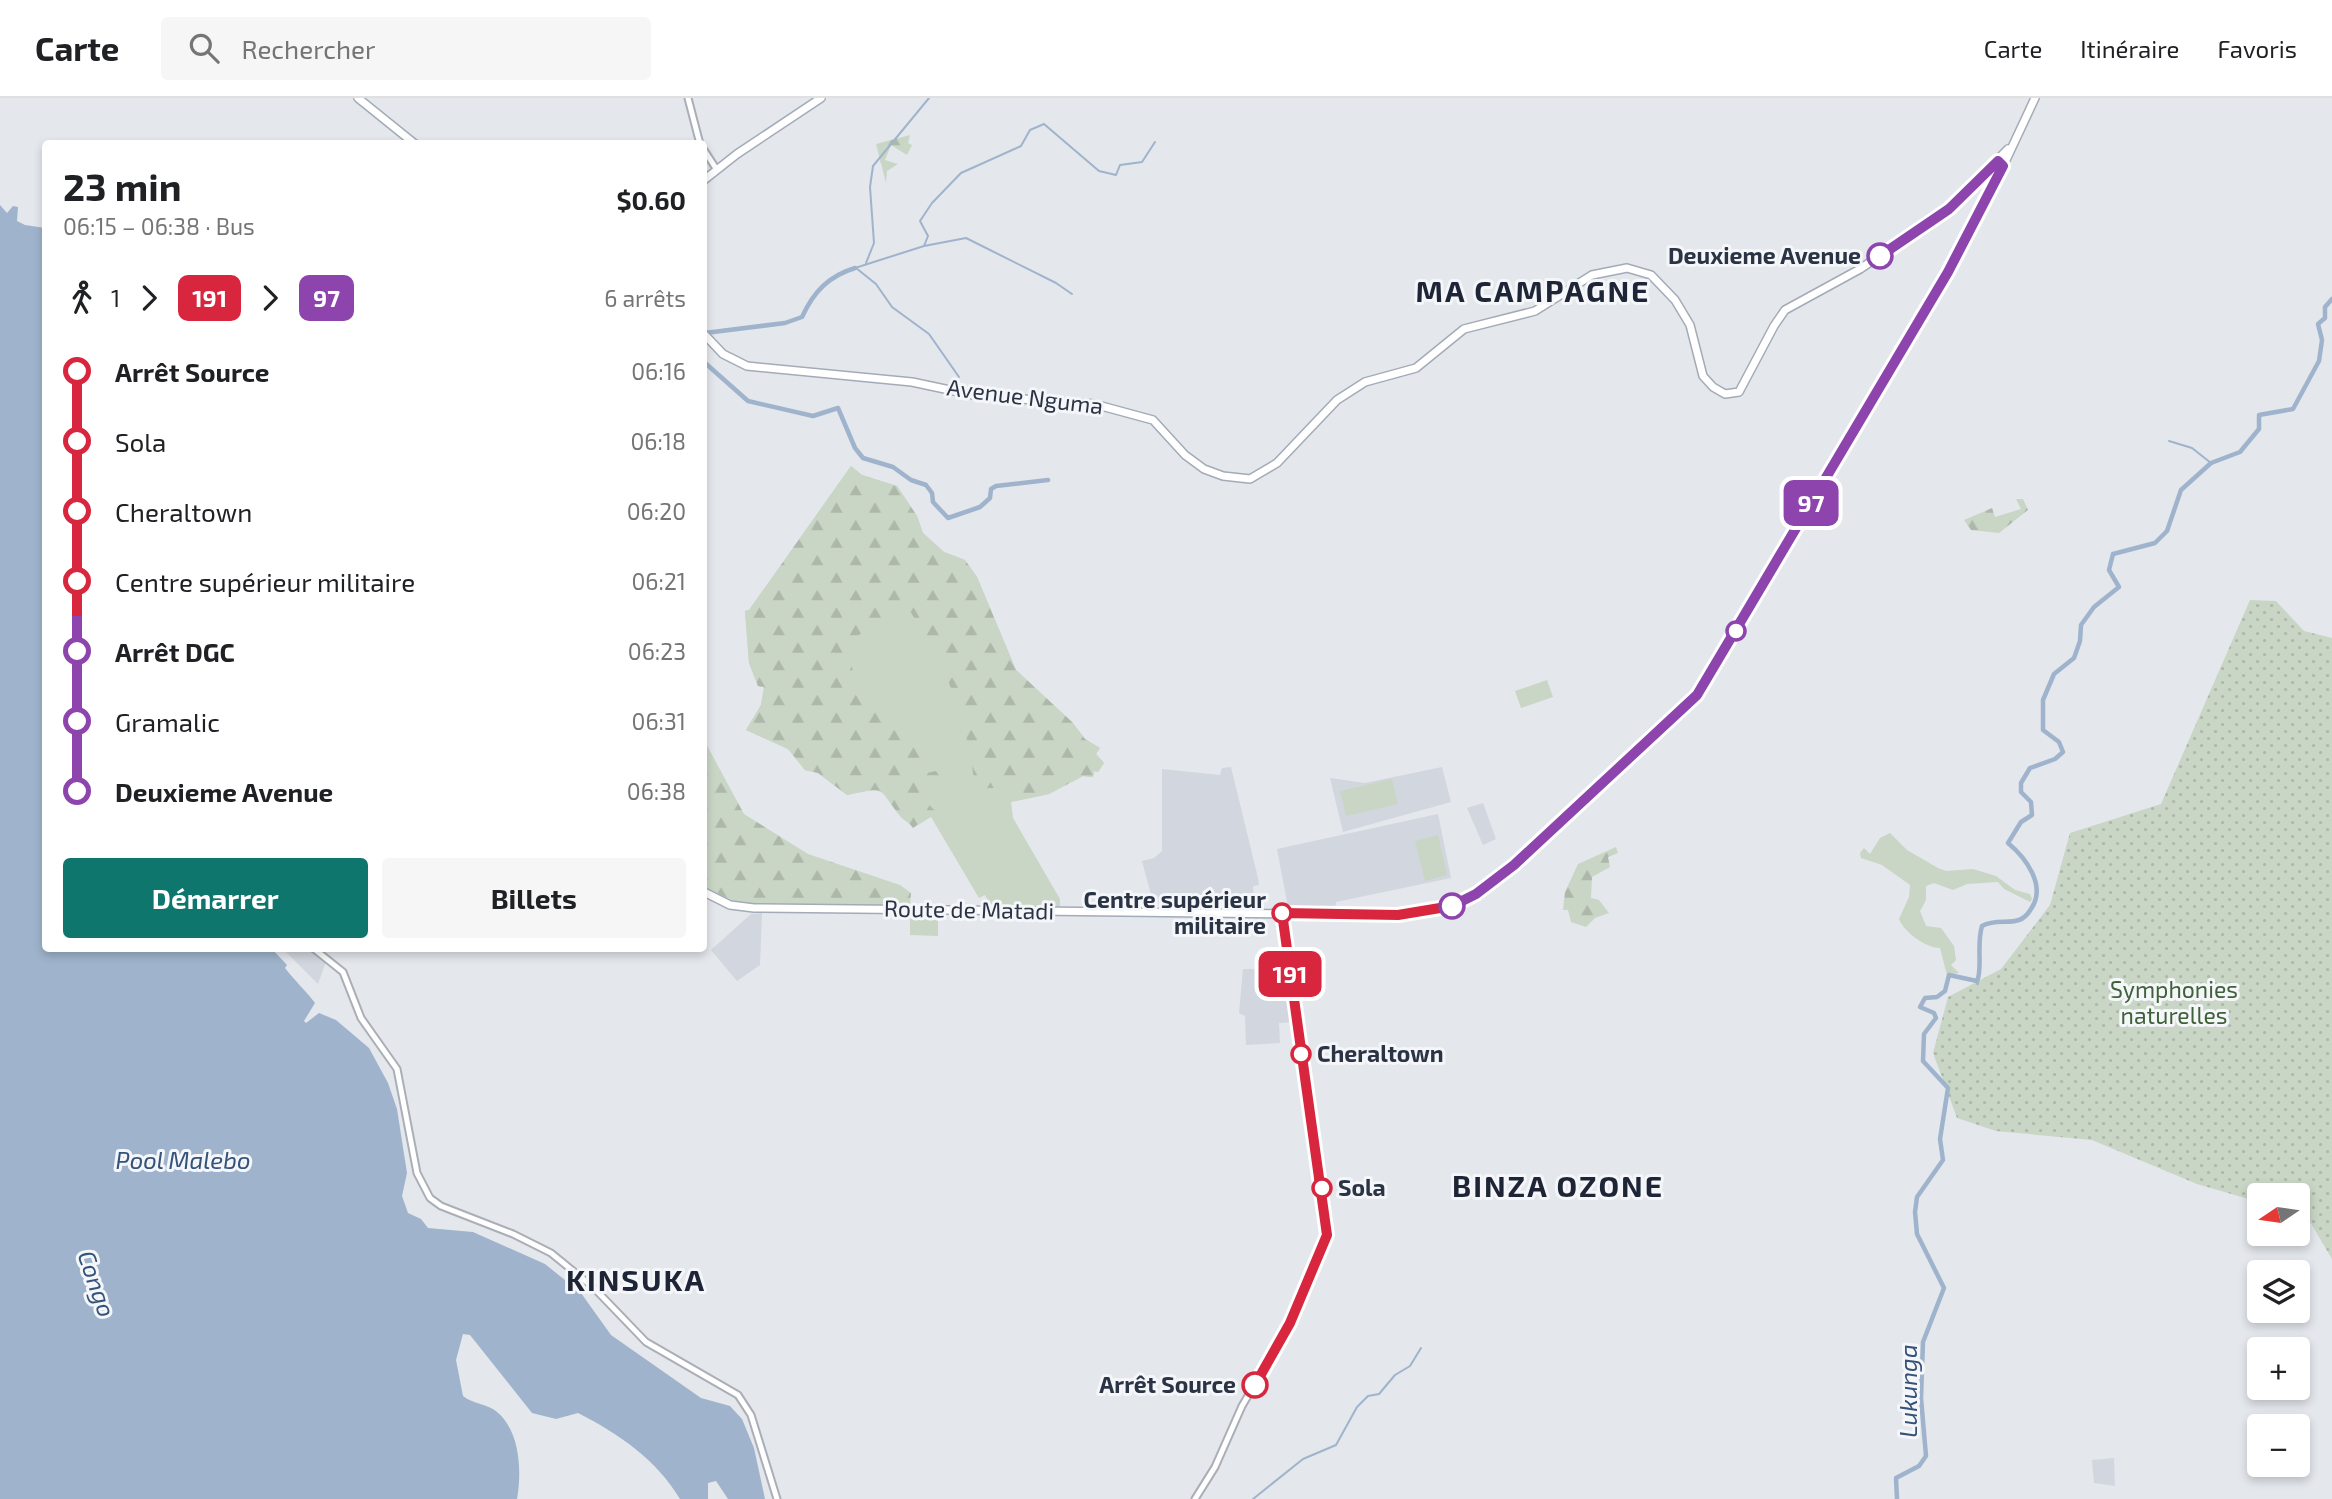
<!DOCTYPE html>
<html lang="fr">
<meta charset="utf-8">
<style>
:root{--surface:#fff;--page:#f6f6f6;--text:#202124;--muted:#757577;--line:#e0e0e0;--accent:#0f766e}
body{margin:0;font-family:"Exo 2",sans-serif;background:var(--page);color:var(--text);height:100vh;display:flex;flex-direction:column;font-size:26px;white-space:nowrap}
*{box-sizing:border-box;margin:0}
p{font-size:23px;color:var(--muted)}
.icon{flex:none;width:38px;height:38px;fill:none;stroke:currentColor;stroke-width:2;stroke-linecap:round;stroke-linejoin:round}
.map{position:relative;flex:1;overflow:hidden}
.drawer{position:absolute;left:42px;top:42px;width:665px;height:812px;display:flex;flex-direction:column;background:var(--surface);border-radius:7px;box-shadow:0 4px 10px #0003}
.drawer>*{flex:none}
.badge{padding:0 14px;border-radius:10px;font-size:24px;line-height:46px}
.needle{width:46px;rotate:257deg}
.fabs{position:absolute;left:2247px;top:1085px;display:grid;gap:14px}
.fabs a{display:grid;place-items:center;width:63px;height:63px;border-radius:7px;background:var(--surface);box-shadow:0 4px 10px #0003;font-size:35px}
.map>.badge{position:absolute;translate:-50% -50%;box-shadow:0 0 0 4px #fff}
.legs{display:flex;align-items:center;gap:10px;height:77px;padding:0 21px;font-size:23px}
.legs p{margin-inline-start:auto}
.head{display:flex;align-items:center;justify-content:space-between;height:119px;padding:0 21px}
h1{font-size:38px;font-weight:700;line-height:52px}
.button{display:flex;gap:14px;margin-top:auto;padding:14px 21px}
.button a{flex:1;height:80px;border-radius:7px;background:var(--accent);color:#fff;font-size:28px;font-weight:700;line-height:80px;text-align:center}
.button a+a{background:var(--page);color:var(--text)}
ul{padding:0 21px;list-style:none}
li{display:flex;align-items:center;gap:24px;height:70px;font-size:26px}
li i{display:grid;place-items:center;width:10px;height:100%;margin:0 9px;background:currentColor}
li i::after{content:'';width:18px;height:18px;margin:-9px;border:5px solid;border-radius:50%;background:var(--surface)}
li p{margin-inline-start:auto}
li:first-child i{background:linear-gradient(#0000 50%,currentColor 0)}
li:last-child i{background:linear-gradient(currentColor 50%,#0000 0)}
header{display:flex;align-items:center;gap:42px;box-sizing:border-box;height:98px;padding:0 35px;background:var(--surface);border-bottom:2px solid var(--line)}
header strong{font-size:33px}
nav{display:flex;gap:38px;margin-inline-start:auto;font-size:24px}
.search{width:490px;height:63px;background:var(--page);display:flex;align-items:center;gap:18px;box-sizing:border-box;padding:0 24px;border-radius:7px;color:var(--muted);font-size:26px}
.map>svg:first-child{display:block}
.built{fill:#d2d6de}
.grass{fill:#c9d6c5}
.forest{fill:url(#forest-firs)}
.park{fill:url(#park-dots)}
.water{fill:#9fb4cc}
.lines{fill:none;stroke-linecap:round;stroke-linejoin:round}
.stream{stroke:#9fb4cc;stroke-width:2}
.river{stroke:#9fb4cc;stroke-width:4.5}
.secondary-casing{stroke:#a9aeb7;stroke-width:9}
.primary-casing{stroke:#a3abb8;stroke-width:10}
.secondary{stroke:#fff;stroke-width:5}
.primary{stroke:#fff;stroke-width:7}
.line-1-casing{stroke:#fff;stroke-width:16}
.line-2-casing{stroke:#fff;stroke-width:16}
.line-1{stroke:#d7263d;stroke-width:10}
.line-2{stroke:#8e44ad;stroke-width:10}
.stop-2-dot{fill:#fff;stroke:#8e44ad;stroke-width:3.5}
.stop-1-dot{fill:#fff;stroke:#d7263d;stroke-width:3.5}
.labels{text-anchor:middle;stroke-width:6;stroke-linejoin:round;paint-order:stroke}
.stop-label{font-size:23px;font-weight:bold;fill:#2b3445;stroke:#f4f6f9;text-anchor:end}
.street-label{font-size:23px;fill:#2b3445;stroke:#f4f6f9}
.park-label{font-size:23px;fill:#3f6138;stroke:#f4f6f9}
.water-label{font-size:24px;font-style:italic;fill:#34527a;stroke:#f4f6f9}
.district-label{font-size:30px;font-weight:bold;letter-spacing:2px;fill:#1d2536;stroke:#f4f6f9}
</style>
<header>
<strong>Carte</strong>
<div class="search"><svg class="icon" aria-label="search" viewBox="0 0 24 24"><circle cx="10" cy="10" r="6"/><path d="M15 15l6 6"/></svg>Rechercher</div>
<nav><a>Carte</a><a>Itinéraire</a><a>Favoris</a></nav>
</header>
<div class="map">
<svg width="2332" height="1401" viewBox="0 0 2332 1401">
<defs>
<pattern id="forest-firs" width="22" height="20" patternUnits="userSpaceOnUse" patternTransform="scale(1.75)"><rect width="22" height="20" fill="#c9d6c5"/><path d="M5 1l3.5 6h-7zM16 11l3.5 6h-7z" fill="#adb8ab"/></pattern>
<pattern id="park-dots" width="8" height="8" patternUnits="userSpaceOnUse" patternTransform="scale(1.75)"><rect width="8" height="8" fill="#c9d6c5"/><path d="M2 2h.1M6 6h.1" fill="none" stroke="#adb8ab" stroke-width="1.8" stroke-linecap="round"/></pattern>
</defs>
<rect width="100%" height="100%" fill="#e4e7ec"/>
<g class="built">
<polygon points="1231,669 1258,780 1259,787 1253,788 1254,804 1153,804 1142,763 1154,760 1162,753 1162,671 1220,677 1222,670"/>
<polygon points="1442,669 1451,704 1343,734 1330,680 1365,685"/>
<polygon points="1483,705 1496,741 1483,747 1467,710"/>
<polygon points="1438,716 1451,780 1336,804 1335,813 1289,814 1277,751"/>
<polygon points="762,815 760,867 737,883 711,852 751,816"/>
<polygon points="283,851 307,851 327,861 318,886"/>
<polygon points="1243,871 1286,871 1294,924 1279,925 1280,945 1246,947 1245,918 1239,915"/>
<polygon points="2114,1360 2115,1388 2094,1385 2092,1362"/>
</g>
<g class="grass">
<path d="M851,368L862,377L897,388L917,418L923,435L944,454L965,462L977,479L1016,572L1072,624L1085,641L1100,650L1096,656L1104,665L1098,674L1094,673L1093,679L1083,678L1049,696L1011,704L1013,720L1060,801V808H991L985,797L979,800L931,719L913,730C910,725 905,723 901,719C877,690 889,688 847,697L818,675L805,672L788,651L746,632L761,607L764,589L758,588L749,565L745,513L749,512Z"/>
<polygon points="1547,582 1553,599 1521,610 1515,593"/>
<polygon points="1392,681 1398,706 1346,718 1340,693"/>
<path d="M1890,735L1907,752L1938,770L1946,773L1973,771L1996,778L2015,792L2030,796L2032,801L2030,804L2004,791L1998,784L1967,786L1953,792L1934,785L1926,788V802L1920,813L1926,828L1941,830L1954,848L1956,862L1951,867L1959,875L1947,877L1940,850C1926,850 1904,834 1899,821L1909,799L1910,787L1882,767L1861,760L1860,755L1864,750L1870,756L1880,740Z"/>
<polygon points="1438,737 1447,777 1425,783 1415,743"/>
<polygon points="910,820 938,820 938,838 910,837"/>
</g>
<g class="forest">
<polygon points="910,37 908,45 912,47 907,57 891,47 885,62 898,66 887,73 886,85 876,46"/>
<path d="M851,368L862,377L897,388L917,418L923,435L944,454L965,462L977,479L1016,572L1072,624L1085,641L1100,650L1096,656L1104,665L1098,674L1094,673L1093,679L1083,678L1049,696L1011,704L1008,689L975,691C968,622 946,565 907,509L857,538L850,561L856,585L929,658L913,674L917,677L936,673L940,677L933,685L947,692L943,699L915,682L920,697L935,713L913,730C910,725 905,723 901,719C877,690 889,688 847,697L818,675L805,672L788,651L746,632L761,607L764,589L758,588L749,565L745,513L749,512Z"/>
<polygon points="2016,401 2023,401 2028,412 1999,435 1971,432 1964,422 1992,410 1995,419 2021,411"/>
<polygon points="704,642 744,716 808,756 900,787 911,795 910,808 738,805 704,789"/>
<polygon points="1616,749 1618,755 1608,759 1610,769 1592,779 1591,800 1599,802 1609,815 1595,820 1586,829 1571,824 1568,812 1563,812 1565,794 1578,766"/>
</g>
<polygon class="park" points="2250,502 2276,503 2304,533 2332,540 2332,1161 2306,1117 2298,1114 2298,1097 2259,1097 2259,1104 2197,1086 2092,1042 1996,1033 1957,1020 1933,955 1948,899 2001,871 2050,807 2070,735 2161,706"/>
<path class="water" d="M0,107L7,115L13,108L18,109L17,123L25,127L45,130L46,850L272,851L287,867L285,870C295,883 306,893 315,905L304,923L306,925L319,915L336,922L369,950L388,985L397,1011L407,1075L402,1098L408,1115L421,1121L428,1130L473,1134L545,1166L581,1195L611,1237L701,1300L730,1308L742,1321L754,1350L765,1401H728L716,1383L708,1385V1401H680C656,1361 619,1336 578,1315L556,1321L532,1315L470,1237L463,1236L456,1262L463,1298C473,1306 488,1306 497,1314C520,1333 522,1373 517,1401H0Z"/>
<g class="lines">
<g class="stream">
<polyline points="924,148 928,138 920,123 932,105 961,75 1021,48 1030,32 1044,26 1099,73 1116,77 1120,67 1142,64 1155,44"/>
<polyline points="866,165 874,145 870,89 873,68 929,0"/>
<polyline points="855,170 924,148 966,140 1056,185 1072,196"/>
<polyline points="856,170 876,186 892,209 929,236 959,279"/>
<polyline points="2169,343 2192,350 2211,365"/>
<polyline points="1253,1401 1303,1361 1336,1347 1357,1309 1368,1298 1379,1296 1395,1277 1410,1268 1421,1250"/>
</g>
<g class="river">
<path d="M705,235L785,225L802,219C814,193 829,178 855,170"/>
<polyline points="704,264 748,303 813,318 838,310 855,350 863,360 893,369 911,382 926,387 932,395 933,404 948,420 980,409 990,400 991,391 996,388 1048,382"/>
<path d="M1897,1401L1896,1380L1919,1368L1926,1358L1921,1300L1923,1244L1944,1190L1917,1136L1915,1114L1917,1099L1943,1062L1940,1041L1948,990L1923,963L1924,936L1936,920L1934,915L1920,909L1925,900L1937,899L1945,893L1949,877L1977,883C1983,871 1976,848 1982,828C1995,821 2007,826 2019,822C2025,820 2028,816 2031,811C2047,788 2026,760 2008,745L2021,724L2032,717L2031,704L2021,694V685L2030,670L2055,661L2063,654L2059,644L2043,632V602L2054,576L2074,560L2080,543L2081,527L2094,509L2119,489L2109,472L2113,456L2155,445L2167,433L2181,392L2211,365L2240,354L2259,331V317L2293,311L2319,263L2322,242L2318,226L2325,220V209L2332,201"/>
</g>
<g class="secondary-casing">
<g id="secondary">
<polyline points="688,0 700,46"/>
<polyline points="704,52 717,72"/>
<polyline points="313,850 343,874 361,920 397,971 417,1075 430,1100 441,1108 513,1136 551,1155 594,1190 646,1244 738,1297 751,1317 777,1401"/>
<polyline points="1195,1401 1215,1369 1242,1308 1291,1225 1325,1145 1327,1124 1282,815"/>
</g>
</g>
<g class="primary-casing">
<g id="primary">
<polyline points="358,0 415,46"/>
<polyline points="704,82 737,56 821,0"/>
<polyline points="704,236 723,256 747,268 912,284 978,298 1094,306 1153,322 1185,357 1204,371 1223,378 1250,381 1277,365 1337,302 1365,284 1416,270 1464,231 1535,213 1592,177 1627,170 1651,177 1675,202 1690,227 1703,278 1713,289 1725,296 1739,294 1774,228 1785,212 1860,171 1949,111 2008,51"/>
<polyline points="704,794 730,807 754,810 1398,817 1433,813 1476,796 1535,748 1697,597 1947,174 1992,92 2035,0"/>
</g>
</g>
<use href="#secondary" class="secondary"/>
<use href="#primary" class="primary"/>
</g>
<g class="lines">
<g class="line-1-casing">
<polyline id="line-1" points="1255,1287 1290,1225 1327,1137 1282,815 1398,817 1452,808"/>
</g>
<g class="line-2-casing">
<polyline id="line-2" points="1452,808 1476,796 1514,767 1697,597 1948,174 2003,68 1998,63 1949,111 1880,158"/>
</g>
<use href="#line-1" class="line-1"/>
<use href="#line-2" class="line-2"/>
</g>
<g class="stop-2-dot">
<circle cx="1880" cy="158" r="12"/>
<circle cx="1736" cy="533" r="9"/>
<circle cx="1452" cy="808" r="12"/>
</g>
<g class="stop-1-dot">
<circle cx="1282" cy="815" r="9"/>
<circle cx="1301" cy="956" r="9"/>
<circle cx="1322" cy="1090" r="9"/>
<circle cx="1255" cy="1287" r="12"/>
</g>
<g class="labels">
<g class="stop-label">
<text x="1861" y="166">Deuxieme Avenue</text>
<text x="1266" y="810">Centre supérieur<tspan x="1266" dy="26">militaire</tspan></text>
<text x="1317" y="964" text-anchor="start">Cheraltown</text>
<text x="1338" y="1098" text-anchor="start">Sola</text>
<text x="1236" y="1295">Arrêt Source</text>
</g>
<g class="street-label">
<text transform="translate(1025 299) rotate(7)" y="8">Avenue Nguma</text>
<text transform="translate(969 812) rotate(1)" y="8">Route de Matadi</text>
</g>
<g class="park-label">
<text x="2174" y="900">Symphonies<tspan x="2174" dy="26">naturelles</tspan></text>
</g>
<g class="water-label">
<text x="183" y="1071">Pool Malebo</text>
<text transform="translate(96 1186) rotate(71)" y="8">Congo</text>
<text transform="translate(1909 1293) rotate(-90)" y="8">Lukunga</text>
</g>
<g class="district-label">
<text x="1533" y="204">MA CAMPAGNE</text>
<text x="1558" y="1099">BINZA OZONE</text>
<text x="636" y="1193">KINSUKA</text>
</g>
</g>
</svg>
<div class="fabs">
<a><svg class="needle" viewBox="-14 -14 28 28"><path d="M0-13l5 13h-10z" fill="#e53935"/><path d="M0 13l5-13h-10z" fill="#757577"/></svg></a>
<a><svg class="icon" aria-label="layers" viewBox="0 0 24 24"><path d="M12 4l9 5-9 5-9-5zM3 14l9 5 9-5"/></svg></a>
<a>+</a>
<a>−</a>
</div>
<b class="badge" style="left:1290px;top:876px;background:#d7263d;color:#fff">191</b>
<b class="badge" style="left:1811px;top:405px;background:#8e44ad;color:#fff">97</b>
<section class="drawer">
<div class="head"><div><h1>23 min</h1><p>06:15 – 06:38 · Bus</p></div><b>$0.60</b></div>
<div class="legs"><svg class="icon" aria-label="walk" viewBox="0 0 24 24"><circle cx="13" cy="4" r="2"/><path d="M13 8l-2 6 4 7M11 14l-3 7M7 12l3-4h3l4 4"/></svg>1<svg class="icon" aria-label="forward" viewBox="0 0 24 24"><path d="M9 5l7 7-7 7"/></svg><b class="badge" style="background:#d7263d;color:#fff">191</b><svg class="icon" aria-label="forward" viewBox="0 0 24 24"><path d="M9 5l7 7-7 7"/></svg><b class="badge" style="background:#8e44ad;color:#fff">97</b><p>6 arrêts</p></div>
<ul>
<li><i style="color:#d7263d"></i><b>Arrêt Source</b><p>06:16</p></li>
<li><i style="color:#d7263d"></i><span>Sola</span><p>06:18</p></li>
<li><i style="color:#d7263d"></i><span>Cheraltown</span><p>06:20</p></li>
<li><i style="color:#d7263d"></i><span>Centre supérieur militaire</span><p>06:21</p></li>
<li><i style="color:#8e44ad"></i><b>Arrêt DGC</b><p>06:23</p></li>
<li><i style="color:#8e44ad"></i><span>Gramalic</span><p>06:31</p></li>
<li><i style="color:#8e44ad"></i><b>Deuxieme Avenue</b><p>06:38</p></li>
</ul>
<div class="button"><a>Démarrer</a><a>Billets</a></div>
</section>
</div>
